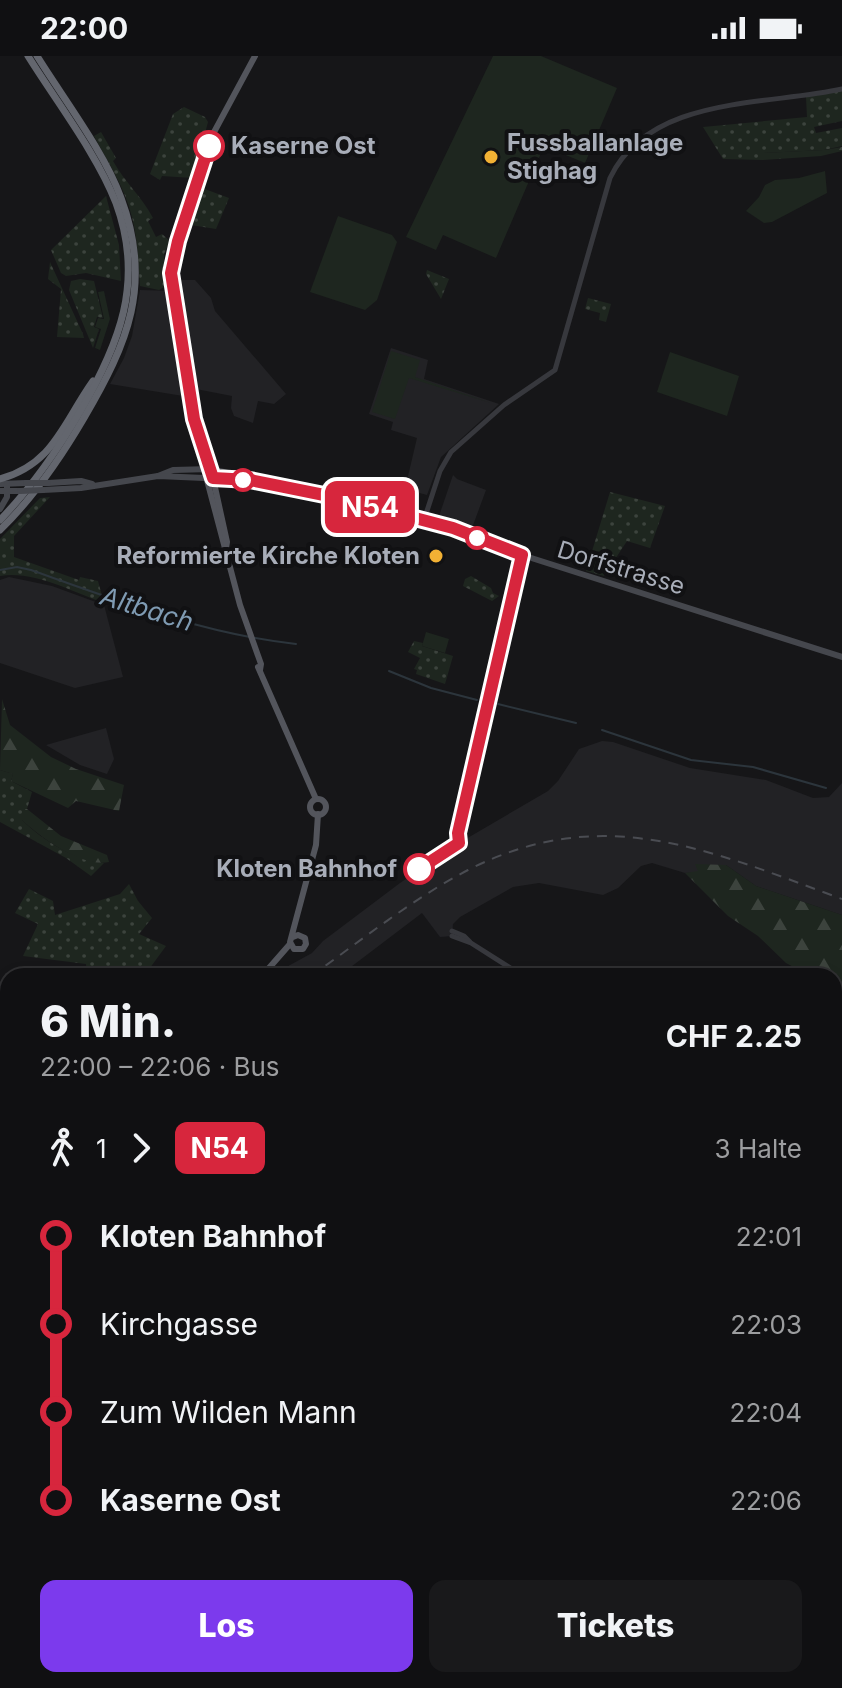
<!DOCTYPE html>
<html lang="de">
<meta charset="utf-8">
<style>
:root{--surface:#101012;--page:#19191b;--text:#f1f3f6;--muted:#9c9d9f;--line:#303032;--accent:#7c3aed}
body{margin:0;font-family:Inter,sans-serif;background:var(--page);color:var(--text);height:100vh;display:flex;flex-direction:column;font-size:30px;white-space:nowrap}
*{box-sizing:border-box;margin:0}
p{font-size:26px;color:var(--muted)}
.icon{flex:none;width:44px;height:44px;fill:none;stroke:currentColor;stroke-width:2;stroke-linecap:round;stroke-linejoin:round}
.map{position:relative;flex:1;overflow:hidden}
.drawer{position:absolute;left:0px;top:912px;width:842px;height:720px;display:flex;flex-direction:column;background:var(--surface);border-radius:24px 24px 0 0;box-shadow:0 4px 12px #0003,0 0 0 2px var(--line)}
.drawer>*{flex:none}
.badge{padding:0 16px;border-radius:12px;font-size:28px;line-height:52px}
.map>.badge{position:absolute;translate:-50% -50%;box-shadow:0 0 0 4px #fff}
.legs{display:flex;align-items:center;gap:12px;height:88px;padding:0 40px;font-size:26px}
.legs p{margin-inline-start:auto}
.head{display:flex;align-items:center;justify-content:space-between;height:136px;padding:0 40px}
h1{font-size:44px;font-weight:800;line-height:60px}
.primary-button{display:flex;gap:16px;margin-top:auto;padding:16px 40px}
.primary-button a{flex:1;height:92px;border-radius:16px;background:var(--accent);color:#fff;font-size:32px;font-weight:800;line-height:92px;text-align:center}
.primary-button a+a{background:var(--page);color:var(--text)}
ul{padding:0 40px;list-style:none}
li{display:flex;align-items:center;gap:28px;height:88px;font-size:30px}
li i{display:grid;place-items:center;width:12px;height:100%;margin:0 10px;background:currentColor}
li i::after{content:'';width:20px;height:20px;margin:-10px;border:6px solid;border-radius:50%;background:var(--surface)}
li p{margin-inline-start:auto}
li:first-child i{background:linear-gradient(#0000 50%,currentColor 0)}
li:last-child i{background:linear-gradient(currentColor 50%,#0000 0)}
.status{display:flex;justify-content:space-between;align-items:center;height:56px;padding:0 40px;background:var(--surface);direction:ltr}
.status svg{height:22px;fill:currentColor}
.map>svg:first-child{display:block}
.built{fill:#222225}
.grass{fill:url(#grass-dots)}
.forest{fill:url(#forest-firs)}
.garden{fill:#1e261f}
.lines{fill:none;stroke-linecap:round;stroke-linejoin:round}
.stream{stroke:#2c353c;stroke-width:2}
.tertiary{stroke:#37383d;stroke-width:5}
.secondary{stroke:#45474d;stroke-width:6}
.primary{stroke:#53555c;stroke-width:6}
.motorway{stroke:#63666e;stroke-width:7}
.rail{stroke:#4a4c52;stroke-width:2;stroke-dasharray:10 8;stroke-linecap:butt}
.tertiary-bridge{stroke:#37383d;stroke-width:5}
.secondary-bridge{stroke:#45474d;stroke-width:6}
.line-1-casing{stroke:#fff;stroke-width:18}
.line-1{stroke:#d7263d;stroke-width:12}
.stop-1-dot{fill:#fff;stroke:#d7263d;stroke-width:4}
.poi-dot{fill:#f2b134;stroke:#111113;stroke-width:3}
.labels{text-anchor:middle;stroke-width:8;stroke-linejoin:round;paint-order:stroke}
.poi-label{font-size:24px;font-weight:bold;fill:#a8adb8;stroke:#111113;text-anchor:start}
.stop-label{font-size:24px;font-weight:bold;fill:#a8adb8;stroke:#111113;text-anchor:start}
.street-label{font-size:24px;fill:#a8adb8;stroke:#111113}
.water-label{font-size:26px;font-style:italic;fill:#7f9bb3;stroke:#111113}
</style>
<div class="status"><b>22:00</b><svg viewBox="0 0 49 12"><path d="M0 12V9h3v3zM5 12V6h3v6zM10 12V3h3v9zM15 12V0h3v12zM26 1h20v11H26zM47 4h2v5h-2z"/></svg></div>
<div class="map">
<svg width="842" height="1632" viewBox="0 0 842 1632">
<defs>
<pattern id="grass-dots" width="8" height="8" patternUnits="userSpaceOnUse" patternTransform="scale(2)"><rect width="8" height="8" fill="#1e261f"/><path d="M2 2h.1M6 6h.1" fill="none" stroke="#3c433d" stroke-width="1.8" stroke-linecap="round"/></pattern>
<pattern id="forest-firs" width="22" height="20" patternUnits="userSpaceOnUse" patternTransform="scale(2)"><rect width="22" height="20" fill="#1e261f"/><path d="M5 1l3.5 6h-7zM16 11l3.5 6h-7z" fill="#3c433d"/></pattern>
</defs>
<rect width="100%" height="100%" fill="#161618"/>
<g class="built">
<polygon points="172,224 195,224 211,242 215,255 286,338 274,348 258,345 253,367 234,360 231,352 232,340 196,333 183,340 110,328 124,302 132,280 140,234 173,235"/>
<polygon points="391,292 428,304 424,323 499,348 441,401 427,439 405,433 417,382 391,374 393,366 369,358"/>
<polygon points="453,419 457,423 486,434 472,472 439,460"/>
<polygon points="9,521 52,530 104,549 123,621 75,632 0,607 0,524"/>
<polygon points="106,672 114,703 107,718 80,709 46,689"/>
<polygon points="602,685 613,686 690,712 766,724 813,742 829,741 842,727 842,859 756,830 726,809 696,809 699,816 685,817 652,807 641,810 618,832 603,839 539,827 513,831 460,861 453,868 452,880 440,881 422,857 339,920 270,920 312,897 323,885 400,827 459,787 548,735 558,725 579,693"/>
<polygon points="8,1110 8,1148 0,1152 0,1118"/>
</g>
<g class="grass">
<polygon points="842,34 842,65 814,71 816,77 842,72 842,90 824,94 763,97 763,104 723,103 703,71 807,61 806,41"/>
<polygon points="184,51 205,61 208,66 193,122 162,120 160,124 150,118 173,58"/>
<path d="M101,76L116,102L113,105C124,125 142,141 153,162L148,165L156,181L162,178L170,185L164,198V231L159,234L140,230C138,207 138,184 132,161C125,132 108,106 94,80Z"/>
<polygon points="202,132 229,142 216,173 191,169"/>
<polygon points="106,140 119,189 121,225 86,217 66,220 61,217 51,194"/>
<polygon points="50,206 83,278 84,282 57,281 61,233 48,223"/>
<polygon points="427,214 449,223 441,243 426,218"/>
<polygon points="80,223 94,225 103,262 97,261 94,271 99,273 93,292 69,234 71,225"/>
<polygon points="588,242 611,248 606,266 599,264 600,257 585,253"/>
<polygon points="610,436 665,450 650,492 627,485 604,520 586,515"/>
<path d="M50,441L14,480V501L79,524L80,521L98,525L104,547C73,536 33,514 0,520V483L40,442Z"/>
<polygon points="471,520 491,532 493,537 499,540 492,545 463,530 465,523"/>
<polygon points="414,585 423,587 422,590 453,600 445,628 416,618 417,614 414,613 420,602 408,596"/>
<path d="M0,714L13,718L11,725L32,736L27,753H23L22,764C42,784 76,805 104,807L91,820L66,802L0,766Z"/>
<polygon points="129,828 138,845 152,862 139,878 166,890 144,920 87,920 86,908 23,900 38,868 15,857 29,833 53,845 55,859 120,838"/>
</g>
<g class="forest">
<polygon points="842,91 842,95 821,100 763,104 763,97 824,94"/>
<polygon points="2,643 10,669 51,701 76,713 124,729 119,755 76,745 68,752 11,725 13,718 0,714"/>
<path d="M22,753H27L61,780L107,799L109,806C83,812 41,782 22,764Z"/>
<polygon points="695,808 726,809 756,830 842,859 842,933 834,930 834,920 811,920 786,907 758,880 728,860 685,817 698,815"/>
<polygon points="834,1322 842,1325 842,1632 0,1632 0,1488 8,1486 8,1624 834,1624"/>
</g>
<g class="garden">
<polygon points="493,0 541,0 617,32 585,107 544,90 496,202 443,179 436,194 406,181"/>
<polygon points="825,115 827,137 772,166 764,167 746,155 759,141 765,129 775,124 799,122"/>
<polygon points="338,160 392,179 397,186 377,244 365,254 310,236"/>
<polygon points="104,235 110,263 100,294 95,292 101,273 95,271 98,262 104,263 98,236"/>
<polygon points="391,295 420,304 415,321 491,347 409,322 395,363 372,356"/>
<polygon points="670,296 739,320 727,360 657,336"/>
<polygon points="426,576 449,583 445,597 422,590"/>
</g>
<g class="lines">
<g class="stream">
<path d="M0,514L17,511L31,514C118,545 204,578 296,588"/>
<polyline points="389,615 431,632 477,644"/>
<polyline points="498,648 576,667"/>
<polyline points="602,674 691,704 753,711 826,732"/>
</g>
<g class="tertiary">
<path d="M424,464L440,415L451,396L504,349L555,314L610,122C650,39 766,50 842,33"/>
<polyline points="452,875 464,880 470,886"/>
<polyline points="452,880 471,887 523,920"/>
<polyline points="834,1485 842,1532"/>
</g>
<g class="secondary">
<polyline points="158,420 173,414 211,413 424,464 522,499 842,601"/>
<polyline points="48,427 81,425 92,428"/>
<polyline points="0,428 26,427"/>
<polyline points="43,434 81,432 158,420 250,424"/>
<polyline points="0,435 20,435"/>
<polyline points="0,453 7,441 7,428"/>
</g>
<g class="primary">
<polyline points="255,0 213,78 178,185 171,217 194,375 240,549 261,608 260,614"/>
<polyline points="196,368 211,413 227,486 226,492"/>
<polyline points="258,611 316,743"/>
<circle cx="318" cy="751" r="8"/>
<polyline points="293,881 298,879 305,882 306,888 303,893 294,893 290,886 316,789 318,758"/>
<polyline points="262,920 290,888"/>
<polyline points="0,1415 8,1405"/>
</g>
<g class="motorway">
<path d="M0,423C54,408 63,367 93,325"/>
<path d="M0,464C32,431 57,395 80,356C119,288 145,226 116,147C97,98 56,45 28,0"/>
<path d="M0,474C34,441 60,403 84,362C128,287 153,228 121,142C105,97 63,42 37,0"/>
</g>
<g class="rail">
<path d="M311,920C362,884 412,843 468,814C603,745 711,795 842,843"/>
<polyline points="0,1137 8,1131"/>
</g>
<polyline class="tertiary-bridge" points="0,1132 8,1136"/>
<g class="secondary-bridge">
<polyline points="26,427 48,427"/>
<polyline points="20,435 43,434"/>
</g>
</g>
<g class="lines">
<g class="line-1-casing">
<polyline id="line-1" points="209,90 178,185 171,217 194,363 213,422 250,424 339,442 453,472 522,499 458,777 459,787 419,813"/>
</g>
<use href="#line-1" class="line-1"/>
</g>
<g class="stop-1-dot">
<circle cx="209" cy="90" r="14"/>
<circle cx="243" cy="424" r="10"/>
<circle cx="477" cy="482" r="10"/>
<circle cx="419" cy="813" r="14"/>
</g>
<g class="poi-dot">
<circle cx="491" cy="101" r="8"/>
<circle cx="436" cy="500" r="8"/>
</g>
<g class="labels">
<g class="poi-label">
<text x="507" y="95">Fussballanlage<tspan x="507" dy="28">Stighag</tspan></text>
<text x="420" y="508" text-anchor="end">Reformierte Kirche Kloten</text>
</g>
<g class="stop-label">
<text x="231" y="98">Kaserne Ost</text>
<text x="397" y="821" text-anchor="end">Kloten Bahnhof</text>
</g>
<g class="street-label">
<text transform="translate(621 512) rotate(17)" y="8">Dorfstrasse</text>
</g>
<g class="water-label">
<text transform="translate(147 553) rotate(17)" y="9">Altbach</text>
</g>
</g>
</svg>
<b class="badge" style="left:370px;top:451px;background:#d7263d;color:#fff">N54</b>
<section class="drawer">
<div class="head"><div><h1>6 Min.</h1><p>22:00 – 22:06 · Bus</p></div><b>CHF 2.25</b></div>
<div class="legs"><svg class="icon" aria-label="walk" viewBox="0 0 24 24"><circle cx="13" cy="4" r="2"/><path d="M13 8l-2 6 4 7M11 14l-3 7M7 12l3-4h3l4 4"/></svg>1<svg class="icon" aria-label="forward" viewBox="0 0 24 24"><path d="M9 5l7 7-7 7"/></svg><b class="badge" style="background:#d7263d;color:#fff">N54</b><p>3 Halte</p></div>
<ul>
<li><i style="color:#d7263d"></i><b>Kloten Bahnhof</b><p>22:01</p></li>
<li><i style="color:#d7263d"></i><span>Kirchgasse</span><p>22:03</p></li>
<li><i style="color:#d7263d"></i><span>Zum Wilden Mann</span><p>22:04</p></li>
<li><i style="color:#d7263d"></i><b>Kaserne Ost</b><p>22:06</p></li>
</ul>
<div class="primary-button"><a>Los</a><a>Tickets</a></div>
</section>
</div>
